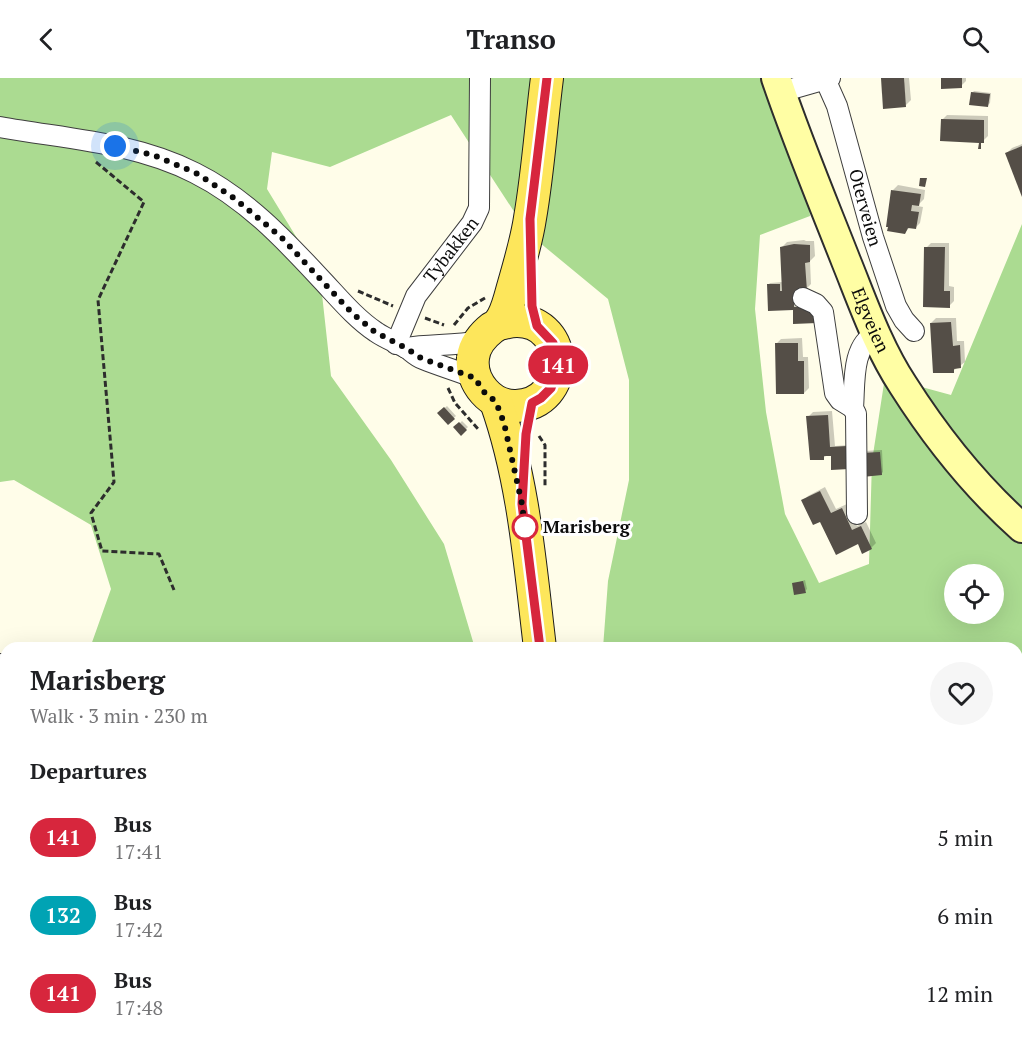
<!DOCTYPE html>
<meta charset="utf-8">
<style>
:root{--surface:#fff;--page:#f6f6f6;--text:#202124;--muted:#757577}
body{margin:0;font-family:"PT Serif",serif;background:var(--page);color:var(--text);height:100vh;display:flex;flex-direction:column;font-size:22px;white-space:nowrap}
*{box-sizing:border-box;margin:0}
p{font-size:20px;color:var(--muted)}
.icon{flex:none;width:33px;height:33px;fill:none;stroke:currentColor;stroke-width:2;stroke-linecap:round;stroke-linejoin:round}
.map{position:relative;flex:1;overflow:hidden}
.details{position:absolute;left:0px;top:564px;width:1023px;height:404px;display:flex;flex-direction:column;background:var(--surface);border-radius:18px 18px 0 0;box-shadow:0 6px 24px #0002}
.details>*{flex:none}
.badge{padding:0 12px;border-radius:20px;font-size:21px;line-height:39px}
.tools{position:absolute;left:944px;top:486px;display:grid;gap:12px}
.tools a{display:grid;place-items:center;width:60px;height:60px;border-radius:50%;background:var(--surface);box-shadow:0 6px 24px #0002;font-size:30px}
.you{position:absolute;width:30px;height:30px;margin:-15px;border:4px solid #fff;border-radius:50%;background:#1a73e8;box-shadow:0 0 0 9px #1a73e833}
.map>.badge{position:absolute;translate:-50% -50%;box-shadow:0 0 0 3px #fff}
h2{padding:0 30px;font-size:22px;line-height:54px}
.round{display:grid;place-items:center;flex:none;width:63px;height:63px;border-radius:32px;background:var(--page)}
.summary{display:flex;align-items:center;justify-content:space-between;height:102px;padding:0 30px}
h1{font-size:28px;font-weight:600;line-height:45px}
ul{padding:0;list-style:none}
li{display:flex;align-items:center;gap:18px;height:78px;padding:0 30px}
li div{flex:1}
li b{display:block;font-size:22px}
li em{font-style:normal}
li .badge{min-width:66px;font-weight:700;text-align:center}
header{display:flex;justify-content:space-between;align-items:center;height:78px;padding:0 30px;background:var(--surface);font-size:27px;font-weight:600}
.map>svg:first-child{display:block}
.forest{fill:#abdb91;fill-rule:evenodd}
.shadow{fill:#0003}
.building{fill:#544e47}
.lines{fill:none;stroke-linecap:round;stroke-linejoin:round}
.street-casing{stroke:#3e3e3e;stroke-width:22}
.secondary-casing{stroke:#2d2d2d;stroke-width:32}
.primary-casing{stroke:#1c1c1c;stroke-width:34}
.path{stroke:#2d2d2d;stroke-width:3;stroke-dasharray:6 3;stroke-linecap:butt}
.street{stroke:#fff;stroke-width:20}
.secondary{stroke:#fffea4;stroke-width:28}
.primary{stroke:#fde65b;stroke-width:32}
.line-casing{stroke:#fff;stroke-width:14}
.line{stroke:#d7263d;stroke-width:9}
.walk{stroke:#0b0b0b;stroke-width:6;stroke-dasharray:0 10.8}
.stop-dot{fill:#fff;stroke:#d7263d;stroke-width:3}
.labels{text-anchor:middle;stroke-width:6;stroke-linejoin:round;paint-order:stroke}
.street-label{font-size:18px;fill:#0b0b0b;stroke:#fff}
.stop-label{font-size:18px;font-weight:bold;fill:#0b0b0b;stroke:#fff;text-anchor:start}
</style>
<header><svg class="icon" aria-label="back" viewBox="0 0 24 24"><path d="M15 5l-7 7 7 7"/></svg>Transo<svg class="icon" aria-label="search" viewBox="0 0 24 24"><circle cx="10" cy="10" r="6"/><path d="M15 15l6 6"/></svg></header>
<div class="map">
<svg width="1022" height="967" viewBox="0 0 1022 967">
<rect width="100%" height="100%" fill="#fffde9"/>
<g class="forest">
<path d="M0,0H782L802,56L810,138L760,157L755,231L766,334L785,436L819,505L869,486L872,383L885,299L951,317L1022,146V967H511L512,962H1017V570H603L608,503L629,402V302L608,221L528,155L451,37L330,89L272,74L267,111L320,198L331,298L391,382L444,466L474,567L471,570H90L111,511L91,447L14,402L0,404ZM954,496H993V536H954Z"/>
<polygon points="6,938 6,962 419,962 432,967 0,967 0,941"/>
</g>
<g class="shadow">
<polygon points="882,0 909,0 911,22 906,27"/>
<polygon points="942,0 966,0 966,3 961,8"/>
<polygon points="974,13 991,15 990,25 988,27 972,15"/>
<polygon points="947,37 988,38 988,58 983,63 942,42"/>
<polygon points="1022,66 1022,115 1007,75 1012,70"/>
<polygon points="898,107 925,112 924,121 917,128 923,129 920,145 915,150 910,149 905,154 893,112"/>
<polygon points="804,162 806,163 814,163 815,178 810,183 811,206 806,211 795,212 796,228 818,227 794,230 768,207 770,205 783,204 782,169 787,164"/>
<polygon points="931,165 949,165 949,208 954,209 954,223 949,228 926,170"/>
<polygon points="936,240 956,240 957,263 964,263 965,284 953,293 931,245"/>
<polygon points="802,260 803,279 808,279 809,310 804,315 776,266 781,261"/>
<polygon points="447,328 456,338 448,345 439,335"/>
<polygon points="832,333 835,368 849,367 850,387 832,374 823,380 808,339 813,334"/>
<polygon points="462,343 468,349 461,356 455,350"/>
<polygon points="882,372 883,394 881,396 864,373"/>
<polygon points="825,409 836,431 847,426 857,448 866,444 876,465 871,470 858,464 820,442 803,423 808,418"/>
<polygon points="805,502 807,511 805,513 794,506"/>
<polygon points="828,964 829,967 809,967"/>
</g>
<g class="building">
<polygon points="881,0 904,0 906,29 883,31"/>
<polygon points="941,0 962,0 962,10 941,11"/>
<polygon points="971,14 990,16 988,29 969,27"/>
<polygon points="941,41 984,42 984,65 981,65 981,71 978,71 979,65 940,63"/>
<polygon points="1022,68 1022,119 1005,75"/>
<polygon points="920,100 927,100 925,109 919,108"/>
<polygon points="891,112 921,116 919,128 912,127 911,133 919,134 916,151 908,150 905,156 887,153 888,149 886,149"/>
<polygon points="794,166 810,167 810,184 805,185 807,213 794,214 794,229 816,228 817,245 793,246 793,232 768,233 767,206 780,206 780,213 782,213 780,169"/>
<polygon points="924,169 945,169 944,213 950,213 950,230 923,229"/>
<polygon points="951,244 953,268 960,267 961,290 954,291 954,295 933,295 930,245"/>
<polygon points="775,265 798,265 798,283 804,283 804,316 776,316"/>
<polygon points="444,329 455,341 448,347 437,335"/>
<polygon points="828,337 830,369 847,368 849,391 831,392 831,378 824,378 824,382 810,382 806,338"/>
<polygon points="459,344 467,352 461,358 453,349"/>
<polygon points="880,374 882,397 862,399 861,375"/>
<polygon points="820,413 831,435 842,430 852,452 861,448 872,471 862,476 858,466 836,477 820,444 813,447 801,422"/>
<polygon points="803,503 806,515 794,517 792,505"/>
<polygon points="0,757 6,758 6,780 0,779"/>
<polygon points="3,797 6,799 6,814 0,812"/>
</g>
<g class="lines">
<g class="street-casing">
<g id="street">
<path id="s1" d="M825,1L837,28L873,159L896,228L904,242L914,253"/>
<polyline points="781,14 830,0"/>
<path d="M0,49C66,61 134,64 195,95C245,120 283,160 320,200C338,219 355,240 376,254C386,261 398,265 408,271C413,275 417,279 423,281C440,288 458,293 475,300"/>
<polyline points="803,220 816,226 823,234 835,315 840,322 853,330"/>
<path id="s2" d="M396,266L416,218L472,145L479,130L480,0"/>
<path d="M406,270C430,266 455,268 479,263"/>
<path d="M857,436L856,336L853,330C855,307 851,267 876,256"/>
<polyline points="0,586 4,605 0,638"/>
<polyline points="1017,952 1022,953"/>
<polyline points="681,967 687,962"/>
</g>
</g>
<g class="secondary-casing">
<g id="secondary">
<path id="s3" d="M776,0C797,62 822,122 846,183C863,225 878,269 903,307C936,359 976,409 1022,450"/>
</g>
</g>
<g class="primary-casing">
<g id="primary">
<path d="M499,246C504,245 511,243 517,243C570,243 572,326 516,328C491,329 470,304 473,280C474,268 483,257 492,250C494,249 498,246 499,245C504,239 508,227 510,220C517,194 526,167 530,140C538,94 541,47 547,0"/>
<path d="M496,324C524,403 530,487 540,570"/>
<polyline points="492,967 494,962"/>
</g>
</g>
<g class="path">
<polyline points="96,84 144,124 98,222 114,404 91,435 102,473 159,476 174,512"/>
<polyline points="358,213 393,228"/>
<polyline points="425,240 444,247"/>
<polyline points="454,247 468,230 485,220"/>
<polyline points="448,310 455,325 478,351"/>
<polyline points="539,358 545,367 545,409"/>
</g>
<use href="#street" class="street"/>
<use href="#secondary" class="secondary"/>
<use href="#primary" class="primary"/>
</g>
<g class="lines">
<g class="line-casing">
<polyline id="line" points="540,570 522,426 526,356 532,325 541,320 551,310 558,289 557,278 553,265 537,248 532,228 530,141 547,0"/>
</g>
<use href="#line" class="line"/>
<polyline class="walk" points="115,68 153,77 196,95 234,120 281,159 352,235 375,254 406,270 421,280 475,300 483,313 496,324 504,345 522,426 526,459 525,449"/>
</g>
<circle class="stop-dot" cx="525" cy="449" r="12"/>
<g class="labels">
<g class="street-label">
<text dy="6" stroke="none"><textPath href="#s1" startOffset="135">Oterveien</textPath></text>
<text dy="6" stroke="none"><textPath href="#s2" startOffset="110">Tybakken</textPath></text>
<text dy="6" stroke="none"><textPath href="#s3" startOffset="260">Elgveien</textPath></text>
</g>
<g class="stop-label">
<text x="543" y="455">Marisberg</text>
</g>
</g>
</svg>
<div class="tools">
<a><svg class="icon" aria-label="locate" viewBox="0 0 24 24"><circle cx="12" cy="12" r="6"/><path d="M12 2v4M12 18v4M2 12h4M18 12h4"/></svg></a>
</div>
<div class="you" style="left:115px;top:68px"></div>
<b class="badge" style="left:558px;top:287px;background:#d7263d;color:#fff">141</b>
<section class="details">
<div class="summary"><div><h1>Marisberg</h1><p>Walk · 3 min · 230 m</p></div><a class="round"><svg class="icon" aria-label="heart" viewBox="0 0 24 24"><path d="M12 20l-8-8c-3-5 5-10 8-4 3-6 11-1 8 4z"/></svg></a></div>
<h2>Departures</h2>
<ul>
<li><span class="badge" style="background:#d7263d;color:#fff">141</span><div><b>Bus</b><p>17:41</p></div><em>5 min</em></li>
<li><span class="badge" style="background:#00a3b4;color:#fff">132</span><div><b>Bus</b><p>17:42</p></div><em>6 min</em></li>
<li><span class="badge" style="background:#d7263d;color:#fff">141</span><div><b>Bus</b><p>17:48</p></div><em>12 min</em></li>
</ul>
</section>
</div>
